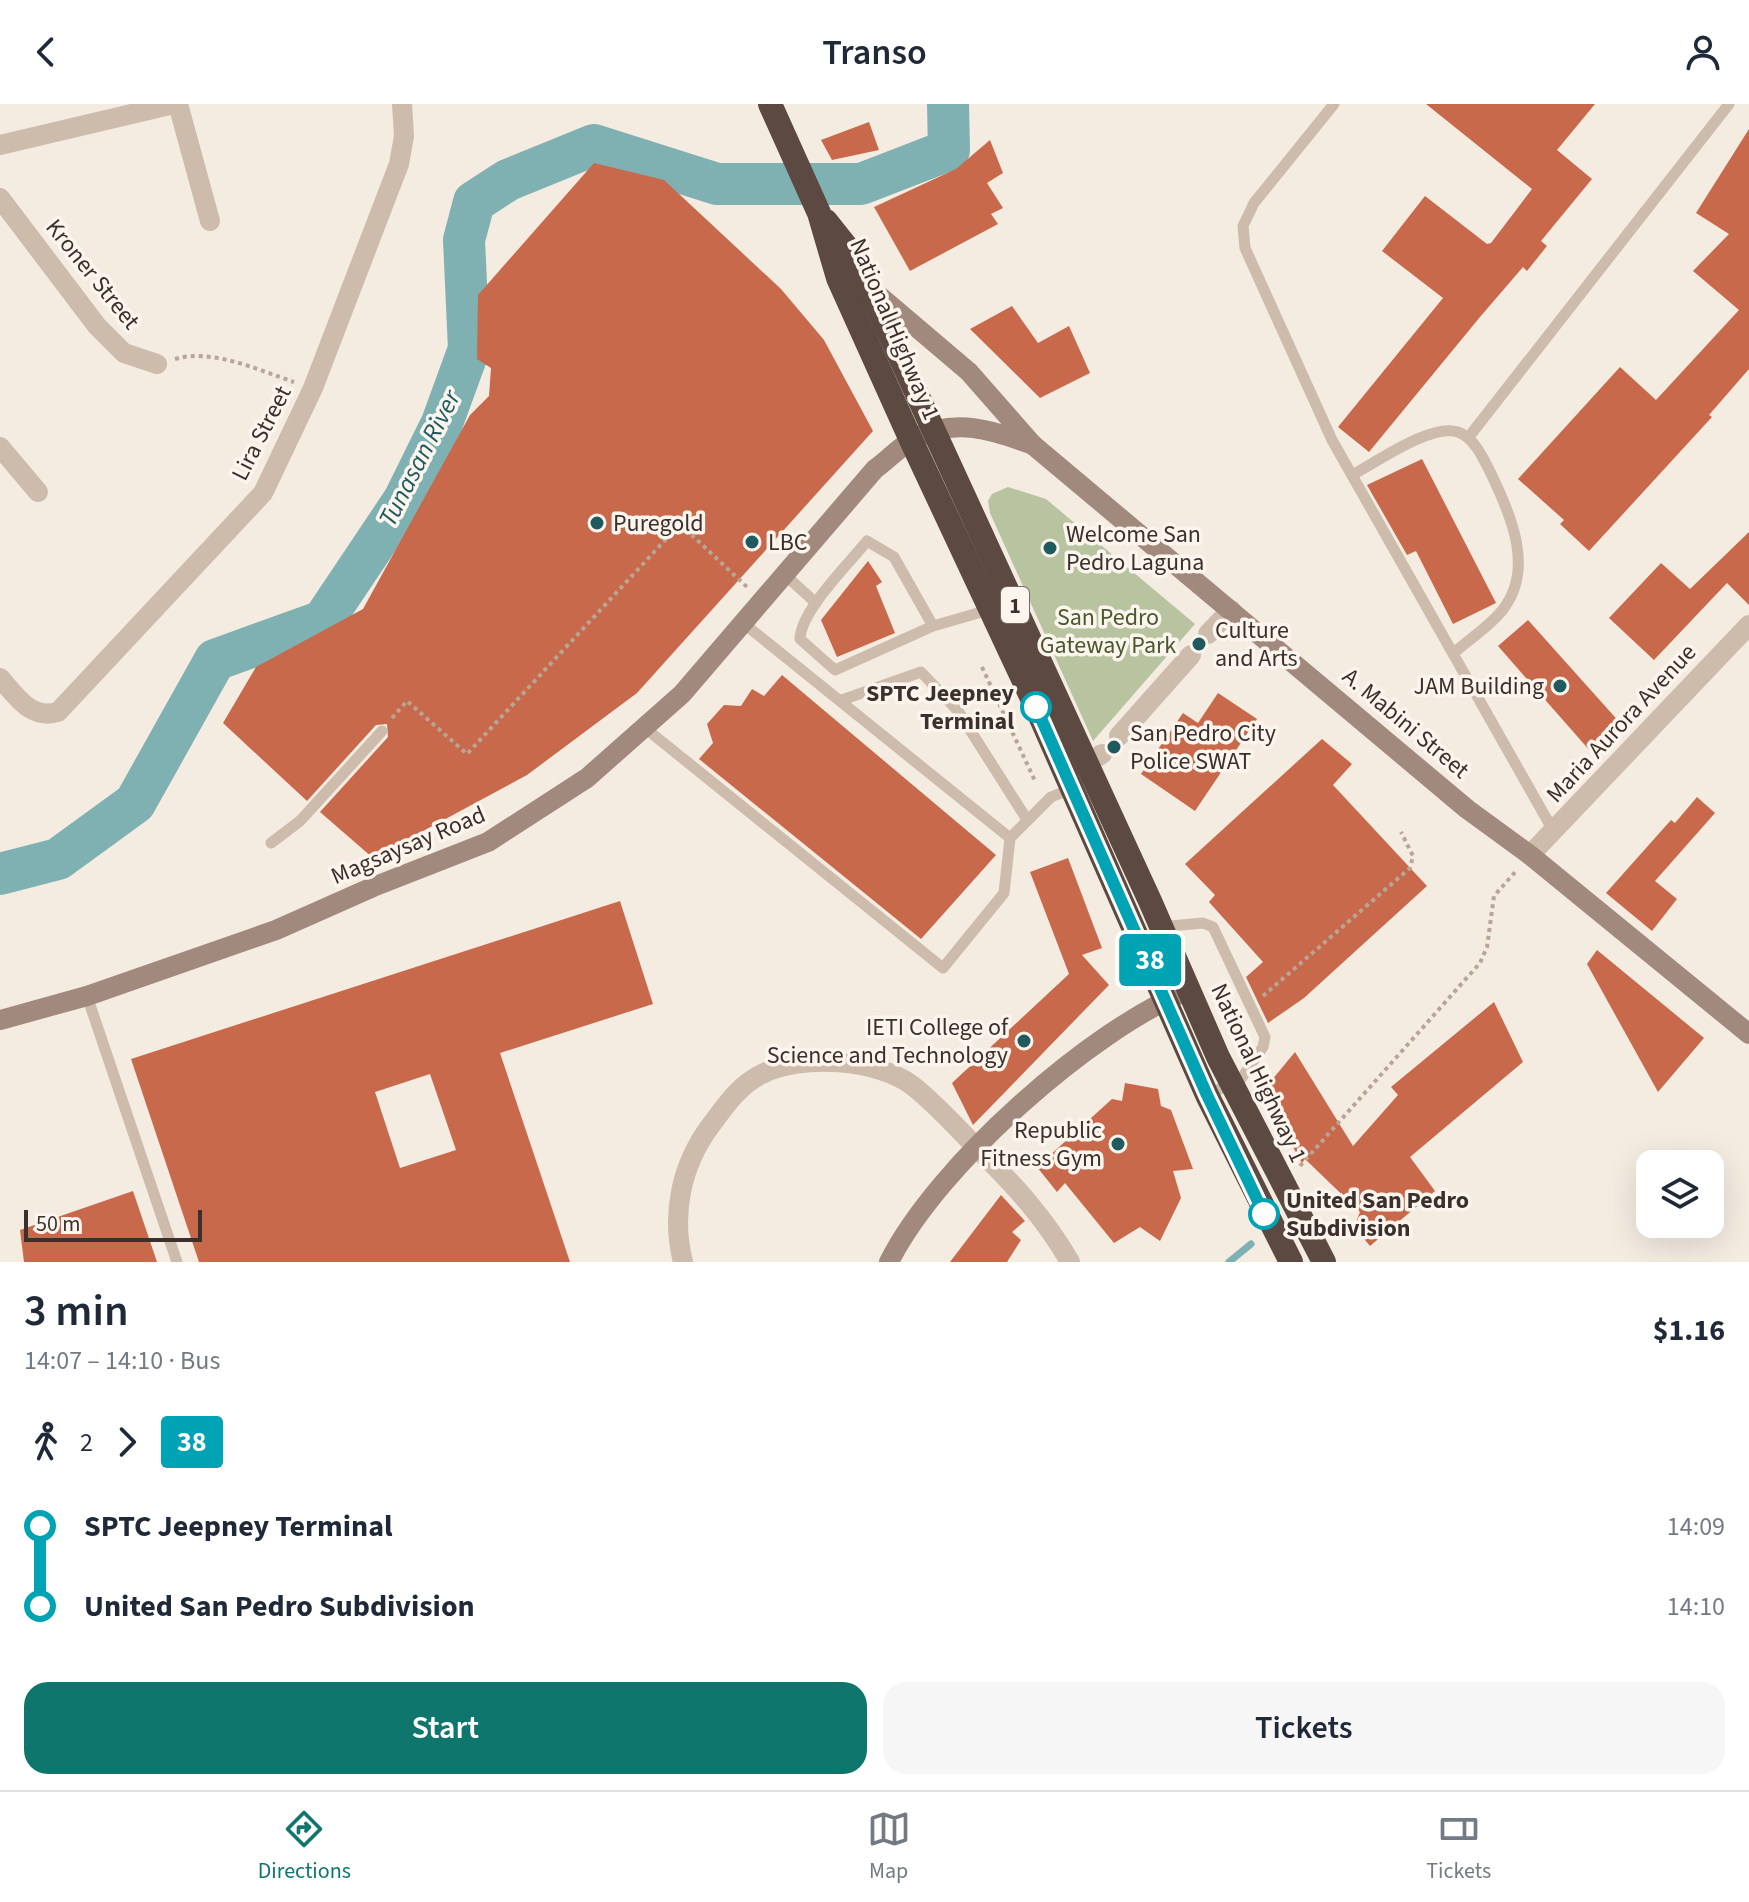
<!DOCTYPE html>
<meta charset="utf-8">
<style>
:root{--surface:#fff;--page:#f6f6f7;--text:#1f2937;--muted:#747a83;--line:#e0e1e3;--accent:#0f766e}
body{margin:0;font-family:"Source Sans 3",sans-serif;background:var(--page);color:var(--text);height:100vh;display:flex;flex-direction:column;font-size:30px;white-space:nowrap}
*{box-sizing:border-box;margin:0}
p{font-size:26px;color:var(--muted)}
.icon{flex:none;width:44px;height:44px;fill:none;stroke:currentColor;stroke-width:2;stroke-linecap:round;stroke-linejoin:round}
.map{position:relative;height:1158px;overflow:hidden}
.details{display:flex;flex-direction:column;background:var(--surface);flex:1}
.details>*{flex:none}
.badge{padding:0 16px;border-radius:6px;font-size:28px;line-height:52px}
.buttons{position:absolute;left:1636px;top:1046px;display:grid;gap:16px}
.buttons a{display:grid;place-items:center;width:88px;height:88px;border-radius:16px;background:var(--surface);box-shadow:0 8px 32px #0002;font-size:40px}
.scale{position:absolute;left:24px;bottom:20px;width:178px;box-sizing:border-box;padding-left:8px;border:4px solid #3b302b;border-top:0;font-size:22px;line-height:28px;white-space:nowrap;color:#3b302b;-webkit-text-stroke:6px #fbf5ee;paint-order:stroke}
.map>.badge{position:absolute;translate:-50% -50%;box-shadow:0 0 0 4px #fff}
.legs{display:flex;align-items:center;gap:12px;height:88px;padding:0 24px;font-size:26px}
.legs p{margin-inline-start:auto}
.head{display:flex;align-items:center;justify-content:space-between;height:136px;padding:0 24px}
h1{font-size:44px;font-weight:600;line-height:60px}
.primary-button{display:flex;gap:16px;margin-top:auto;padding:16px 24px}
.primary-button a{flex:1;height:92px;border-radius:24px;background:var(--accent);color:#fff;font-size:32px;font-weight:600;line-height:92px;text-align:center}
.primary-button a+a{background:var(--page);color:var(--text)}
ul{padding:0 24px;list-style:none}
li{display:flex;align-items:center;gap:28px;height:80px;font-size:30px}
li i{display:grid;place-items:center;width:12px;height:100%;margin:0 10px;background:currentColor}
li i::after{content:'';width:20px;height:20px;margin:-10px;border:6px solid;border-radius:50%;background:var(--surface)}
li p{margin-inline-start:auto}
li:first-child i{background:linear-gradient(#0000 50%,currentColor 0)}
li:last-child i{background:linear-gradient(currentColor 50%,#0000 0)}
header{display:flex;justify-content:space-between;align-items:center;height:104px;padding:0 24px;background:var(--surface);font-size:36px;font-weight:600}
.tabs{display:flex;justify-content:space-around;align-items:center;height:112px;border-top:2px solid var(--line);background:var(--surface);font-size:22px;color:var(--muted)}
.tabs a{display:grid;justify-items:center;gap:4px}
.tabs .on{color:var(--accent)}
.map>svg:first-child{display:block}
.green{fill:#b8c4a0}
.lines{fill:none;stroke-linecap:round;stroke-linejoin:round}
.stream{stroke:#7fb0b2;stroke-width:7}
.river{stroke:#7fb0b2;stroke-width:42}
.building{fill:#c8694b;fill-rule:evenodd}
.path{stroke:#b9a596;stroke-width:4;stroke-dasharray:4 4;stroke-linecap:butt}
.lane{stroke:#cdbbac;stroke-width:11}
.street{stroke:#cdbbac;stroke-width:20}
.secondary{stroke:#a18a7d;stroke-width:20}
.highway{stroke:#5c4a42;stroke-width:24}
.line-1-casing{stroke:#fff;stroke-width:18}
.line-1{stroke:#00a3b4;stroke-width:12}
.poi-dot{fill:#1f5a5e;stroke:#fbf5ee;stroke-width:3}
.stop-1-dot{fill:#fff;stroke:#00a3b4;stroke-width:4}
.labels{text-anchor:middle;stroke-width:7;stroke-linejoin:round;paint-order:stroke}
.shield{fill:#fbf5ee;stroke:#756b66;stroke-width:2}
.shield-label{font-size:22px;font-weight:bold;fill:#3b302b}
.street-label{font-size:24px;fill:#3b302b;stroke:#fbf5ee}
.poi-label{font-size:24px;fill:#3b302b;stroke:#fbf5ee;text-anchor:start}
.park-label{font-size:24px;fill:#4a5a2e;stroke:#fbf5ee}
.stop-label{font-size:24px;font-weight:bold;fill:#3b302b;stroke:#fbf5ee;text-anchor:end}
.water-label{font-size:26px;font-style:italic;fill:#1f5a5e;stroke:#fbf5ee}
</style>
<header><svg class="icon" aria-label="back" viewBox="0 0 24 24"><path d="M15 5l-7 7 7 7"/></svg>Transo<svg class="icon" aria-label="person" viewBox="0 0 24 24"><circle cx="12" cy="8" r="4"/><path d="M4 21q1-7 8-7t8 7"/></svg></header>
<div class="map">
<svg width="1749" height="1158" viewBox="0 0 1749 1158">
<rect width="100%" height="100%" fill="#f4ebe1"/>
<polygon class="green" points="1008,383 1046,395 1195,520 1093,637 990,409 988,397 992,390"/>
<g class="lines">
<polyline class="stream" points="1229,1158 1251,1140"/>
<polyline class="river" points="0,770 58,755 135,699 215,556 323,517 404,396 442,319 469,245 464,136 474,98 508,76 594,41 717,80 861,80 949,46 948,0"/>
</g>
<g class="building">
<polygon points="1426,0 1595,0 1557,46 1592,75 1541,137 1547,142 1527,167 1523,163 1480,213 1369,348 1338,323 1443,194 1382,147 1425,92 1487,140 1491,139 1532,85"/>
<polygon points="869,18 879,46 832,56 821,36"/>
<polygon points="1749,25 1749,265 1709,311 1712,313 1589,447 1560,420 1564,416 1518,375 1620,263 1656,296 1739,206 1693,167 1729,130 1696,109"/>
<polygon points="990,36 1003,69 987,79 1003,104 991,110 998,120 910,167 874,103 956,65"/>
<polygon points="594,59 664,76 781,185 824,236 873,327 637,589 527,671 373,754 320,708 388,633 387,620 376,621 307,697 223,619 256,563 363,505 470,311 489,292 491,264 477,255 478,191"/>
<polygon points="1012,202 1038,239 1069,222 1090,269 1040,294 970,225"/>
<polygon points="1422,355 1496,499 1453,520 1416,447 1407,451 1367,381"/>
<polygon points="1749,428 1749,501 1727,479 1654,556 1609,514 1661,459 1690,485"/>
<polygon points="868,457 882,478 876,482 895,529 837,553 821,516"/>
<polygon points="1528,516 1622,621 1591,648 1498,542"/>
<polygon points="782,571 996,751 921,835 699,655 713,639 707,620 724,601 741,602 752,585 764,592"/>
<polygon points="1218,589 1257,615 1195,707 1141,670 1183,609 1198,619"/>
<polygon points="1322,635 1352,660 1333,681 1427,782 1304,894 1268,919 1246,873 1263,858 1209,798 1215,791 1185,760"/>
<polygon points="1697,693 1715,709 1655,777 1677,795 1652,827 1606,789 1671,716 1675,719"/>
<polygon points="1068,754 1102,844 1082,851 1109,881 973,1021 952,979 1069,870 1030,768"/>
<path d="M620,797L653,900L500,949L570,1158H199L131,955ZM430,970L456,1046L400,1064L375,988Z"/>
<polygon points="1597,846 1704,934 1658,988 1587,860"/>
<polygon points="1494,898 1523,958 1410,1053 1435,1087 1370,1142 1354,1123 1360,1108 1305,1055 1302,1059 1262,988 1295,948 1353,1042 1398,991 1391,983"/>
<polygon points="1125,979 1158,985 1161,1002 1171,1006 1193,1065 1173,1067 1181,1094 1160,1137 1140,1123 1114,1139 1065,1079 1057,1088 1037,1063 1112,995 1122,997"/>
<polygon points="133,1087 157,1158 24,1158 20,1126"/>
<polygon points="1001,1091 1025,1117 1012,1128 1021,1136 1007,1158 950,1158"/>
</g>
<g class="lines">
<g class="path">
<path d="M175,255C212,244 258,266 294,278"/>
<polyline points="982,563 1035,677"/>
<polyline points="392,614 407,597 467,650 680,420 747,483"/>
<polyline points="1263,892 1410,764 1413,752 1401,728"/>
<polyline points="1300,1062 1480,859 1487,843 1494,792 1517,766"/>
</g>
<g class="lane">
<polyline points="1334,0 1254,99 1243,122 1245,144 1332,336 1554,728"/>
<polyline points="1468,334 1729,0"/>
<path d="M1352,371C1377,358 1431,319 1458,328C1476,334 1486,360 1494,376C1512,414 1533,465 1504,504C1492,521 1469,535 1454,549"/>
<polyline points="784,470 816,499"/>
<polyline points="742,518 1010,734 1051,693 1074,684"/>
<path d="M933,522L894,453L867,437C848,461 801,506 800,535L835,566L933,522L992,505"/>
<polyline points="842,596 921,568 958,607 1026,714"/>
<polyline points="645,624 943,864 1004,789 1010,734"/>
<polyline points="271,739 300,717 382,627"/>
<polyline points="1159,823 1203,819 1213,823 1265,933 1263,943 1241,975 1207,991"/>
<polyline points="87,892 177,1158"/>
</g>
<g class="street">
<polyline points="178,0 210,117"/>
<polyline points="0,41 174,0"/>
<polyline points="0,94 97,222 124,249 157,260"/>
<polyline points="0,343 38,388"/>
<polyline points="1208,530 1231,506"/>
<path d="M0,574C17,593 31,616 58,608L263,389L313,284L399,60L404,32L402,0"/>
<polyline points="1119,632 1191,551"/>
<polyline points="1086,660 1102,650"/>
<polyline points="1530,751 1749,521"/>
<path d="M683,1158C671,1110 681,1061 711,1021C726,1001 739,981 762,970C801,950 878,955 913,982C937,1001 958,1025 979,1046C1014,1081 1045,1114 1070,1158"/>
</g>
<g class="secondary">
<polyline points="869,183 969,268 1033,341 1467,705 1530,751 1749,930"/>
<path d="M0,916L87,892L276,826L373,783L488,738L587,674L682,590L875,365C888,356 900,342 914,335C954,313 993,326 1033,341"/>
<path d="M889,1158C937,1062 1090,926 1189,886"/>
</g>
<g class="highway">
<polyline points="770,0 819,109 838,174 911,336 1036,603 1207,991 1291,1158"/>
<polyline points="826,117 853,151 1150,797 1218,953 1324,1158"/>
</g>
</g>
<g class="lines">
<g class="line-1-casing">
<polyline id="line-1" points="1036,603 1207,991 1264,1110"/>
</g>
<use href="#line-1" class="line-1"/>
</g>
<g class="poi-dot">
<circle cx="597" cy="419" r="8"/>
<circle cx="752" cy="438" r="8"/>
<circle cx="1050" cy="444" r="8"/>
<circle cx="1199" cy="540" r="8"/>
<circle cx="1560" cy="582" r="8"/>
<circle cx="1114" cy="643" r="8"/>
<circle cx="1024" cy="937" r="8"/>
<circle cx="1118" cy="1040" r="8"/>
</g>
<g class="stop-1-dot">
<circle cx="1036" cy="603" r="14"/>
<circle cx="1264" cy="1110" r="14"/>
</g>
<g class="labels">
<rect class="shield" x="1001" y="483" width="28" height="36" rx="6"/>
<g class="shield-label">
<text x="1015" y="509">1</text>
</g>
<g class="street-label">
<text transform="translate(93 170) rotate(51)" y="8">Kroner Street</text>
<text transform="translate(895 225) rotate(67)" y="8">National Highway 1</text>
<text transform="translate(261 329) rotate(-63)" y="8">Lira Street</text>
<text transform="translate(1406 619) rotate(40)" y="8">A. Mabini Street</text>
<text transform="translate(1621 619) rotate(-47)" y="8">Maria Aurora Avenue</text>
<text transform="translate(408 741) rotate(-23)" y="8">Magsaysay Road</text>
<text transform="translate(1259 969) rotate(65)" y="8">National Highway 1</text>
</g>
<g class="poi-label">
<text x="613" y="427">Puregold</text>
<text x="1066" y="438">Welcome San<tspan x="1066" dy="28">Pedro Laguna</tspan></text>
<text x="768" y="446">LBC</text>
<text x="1215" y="534">Culture<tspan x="1215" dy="28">and Arts</tspan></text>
<text x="1544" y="590" text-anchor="end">JAM Building</text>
<text x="1130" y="637">San Pedro City<tspan x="1130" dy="28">Police SWAT</tspan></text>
<text x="1008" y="931" text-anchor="end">IETI College of<tspan x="1008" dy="28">Science and Technology</tspan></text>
<text x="1102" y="1034" text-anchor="end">Republic<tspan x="1102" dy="28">Fitness Gym</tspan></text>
</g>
<g class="park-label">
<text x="1108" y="521">San Pedro<tspan x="1108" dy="28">Gateway Park</tspan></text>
</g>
<g class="stop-label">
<text x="1014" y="597">SPTC Jeepney<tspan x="1014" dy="28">Terminal</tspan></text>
<text x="1286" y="1104" text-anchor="start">United San Pedro<tspan x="1286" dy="28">Subdivision</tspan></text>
</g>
<g class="water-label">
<text transform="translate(419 354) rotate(-63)" y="9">Tunasan River</text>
</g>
</g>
</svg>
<div class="buttons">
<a><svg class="icon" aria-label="layers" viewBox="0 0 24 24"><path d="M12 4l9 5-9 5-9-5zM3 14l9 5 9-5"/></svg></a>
</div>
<div class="scale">50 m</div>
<b class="badge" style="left:1150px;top:856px;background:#00a3b4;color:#fff">38</b>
</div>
<section class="details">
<div class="head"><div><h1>3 min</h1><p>14:07 – 14:10 · Bus</p></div><b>$1.16</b></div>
<div class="legs"><svg class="icon" aria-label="walk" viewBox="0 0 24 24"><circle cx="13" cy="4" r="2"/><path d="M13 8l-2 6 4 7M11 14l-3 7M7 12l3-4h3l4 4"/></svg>2<svg class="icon" aria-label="forward" viewBox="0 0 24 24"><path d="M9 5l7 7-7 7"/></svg><b class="badge" style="background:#00a3b4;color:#fff">38</b></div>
<ul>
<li><i style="color:#00a3b4"></i><b>SPTC Jeepney Terminal</b><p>14:09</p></li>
<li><i style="color:#00a3b4"></i><b>United San Pedro Subdivision</b><p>14:10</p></li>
</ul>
<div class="primary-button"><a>Start</a><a>Tickets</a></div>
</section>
<nav class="tabs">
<a class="on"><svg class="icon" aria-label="directions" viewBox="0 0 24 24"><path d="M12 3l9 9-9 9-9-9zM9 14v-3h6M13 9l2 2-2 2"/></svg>Directions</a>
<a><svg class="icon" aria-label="map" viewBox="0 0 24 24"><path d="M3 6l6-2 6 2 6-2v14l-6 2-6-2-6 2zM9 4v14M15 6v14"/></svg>Map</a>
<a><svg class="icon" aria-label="tickets" viewBox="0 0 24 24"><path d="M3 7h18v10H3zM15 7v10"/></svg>Tickets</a>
</nav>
